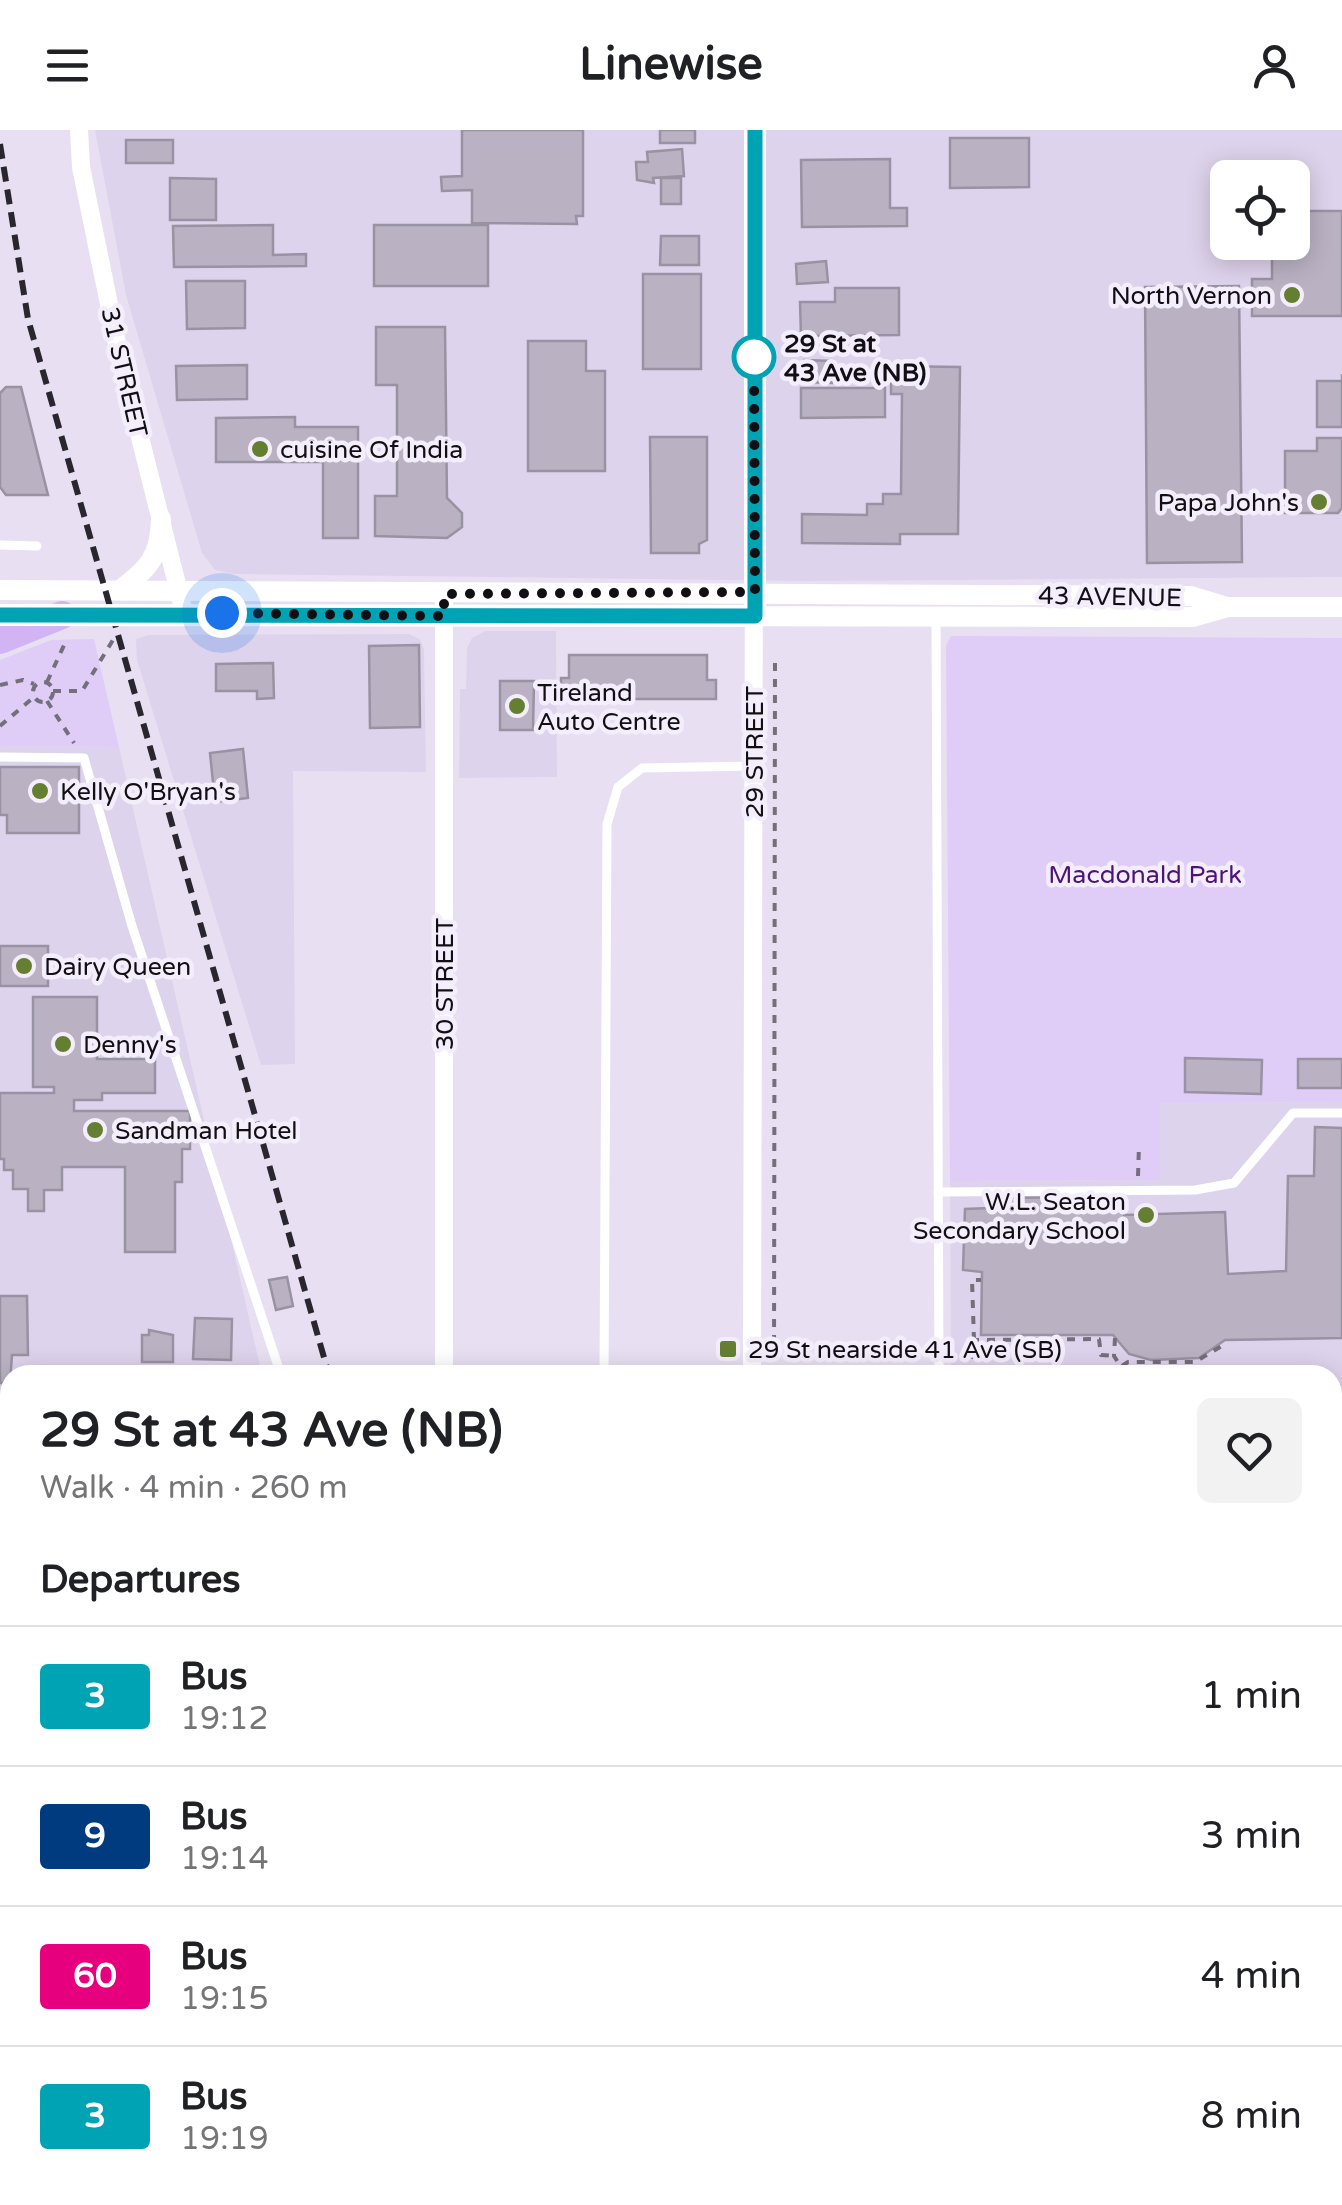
<!DOCTYPE html>
<meta charset="utf-8">
<style>
:root{--surface:#fff;--page:#f2f2f2;--text:#202124;--muted:#757577;--line:#e0e0e0}
body{margin:0;font-family:"Varela Round",sans-serif;background:var(--page);color:var(--text);height:100vh;display:flex;flex-direction:column;font-size:38px;white-space:nowrap}
*{box-sizing:border-box;margin:0}
p{font-size:32px;color:var(--muted)}
.icon{flex:none;width:55px;height:55px;fill:none;stroke:currentColor;stroke-width:2;stroke-linecap:round;stroke-linejoin:round}
.map{position:relative;flex:1;overflow:hidden}
.details{position:absolute;left:0px;top:1235px;width:1342px;height:840px;display:flex;flex-direction:column;background:var(--surface);border-radius:30px 30px 0 0;box-shadow:0 5px 25px #0003}
.details>*{flex:none}
.badge{padding:0 20px;border-radius:8px;font-size:35px;line-height:65px}
.tools{position:absolute;left:1210px;top:30px;display:grid;gap:20px}
.tools a{display:grid;place-items:center;width:100px;height:100px;border-radius:15px;background:var(--surface);box-shadow:0 5px 25px #0003;font-size:50px}
.you{position:absolute;width:50px;height:50px;margin:-25px;border:8px solid #fff;border-radius:50%;background:#1a73e8;box-shadow:0 0 0 15px #1a73e833}
.map>.badge{position:absolute;translate:-50% -50%;box-shadow:0 0 0 5px #fff}
h2{padding:0 40px;font-size:38px;line-height:90px}
.round{display:grid;place-items:center;flex:none;width:105px;height:105px;border-radius:15px;background:var(--page)}
.head{display:flex;align-items:center;justify-content:space-between;height:170px;padding:0 40px}
h1{font-size:48px;font-weight:700;line-height:75px}
ul{padding:0;list-style:none}
li{display:flex;align-items:center;gap:30px;height:140px;padding:0 40px;border-top:2px solid var(--line)}
li div{flex:1}
li b{display:block;font-size:38px}
li em{font-style:normal}
li .badge{min-width:110px;font-weight:700;text-align:center}
header{display:flex;justify-content:space-between;align-items:center;height:130px;padding:0 40px;background:var(--surface);font-size:45px;font-weight:700}
.map>svg:first-child{display:block}
.built{fill:#ded3ec;fill-rule:evenodd}
.green{fill:#dfccf7}
.building{fill:#bab2c3;stroke:#9992a2;stroke-width:2.5}
.lines{fill:none;stroke-linecap:round;stroke-linejoin:round}
.path{stroke:#746f7b;stroke-width:4;stroke-dasharray:8 8;stroke-linecap:butt}
.service{stroke:#fff;stroke-width:9}
.minor{stroke:#fff;stroke-width:18}
.tertiary{stroke:#fff;stroke-width:20}
.trunk{stroke:#d2b4f4;stroke-width:28}
.rail{stroke:#2a262e;stroke-width:6;stroke-dasharray:15 8;stroke-linecap:butt}
.line-casing{stroke:#fff;stroke-width:22}
.line{stroke:#00a3b4;stroke-width:15}
.walk{stroke:#110e14;stroke-width:10;stroke-dasharray:0 18}
.poi-dot{fill:#657f32;stroke:#f4eefc;stroke-width:4}
.stop-dot{fill:#fff;stroke:#00a3b4;stroke-width:5}
.labels{text-anchor:middle;stroke-width:9;stroke-linejoin:round;paint-order:stroke}
.poi-label{font-size:25px;fill:#110e14;stroke:#f4eefc;text-anchor:start}
.stop-label{font-size:25px;font-weight:bold;fill:#110e14;stroke:#f4eefc;text-anchor:start}
.street-label{font-size:25px;fill:#110e14;stroke:#f4eefc}
.park-label{font-size:25px;fill:#4c1476;stroke:#f4eefc}
</style>
<header><svg class="icon" aria-label="menu" viewBox="0 0 24 24"><path d="M4 6h16M4 12h16M4 18h16"/></svg>Linewise<svg class="icon" aria-label="person" viewBox="0 0 24 24"><circle cx="12" cy="8" r="4"/><path d="M4 21q1-7 8-7t8 7"/></svg></header>
<div class="map">
<svg width="1342" height="2075" viewBox="0 0 1342 2075">
<rect width="100%" height="100%" fill="#e8e0f2"/>
<g class="built">
<path d="M95,0H1342V447L810,451L234,444L215,440L202,423L126,165ZM1228,48H1292V112H1228Z"/>
<polygon points="485,501 556,501 557,647 459,648 460,559 466,559 467,518 472,508"/>
<polygon points="409,504 420,509 424,519 426,642 293,641 295,934 261,935 137,530 136,509 149,505"/>
<polygon points="0,616 119,617 262,1245 10,1245 10,1263 0,1263"/>
<polygon points="1342,972 1342,1260 1333,1260 1332,1245 951,1245 950,1051 1159,1050 1159,973"/>
<rect x="0" y="1314" width="10" height="648"/>
</g>
<g class="green">
<polygon points="951,506 1342,508 1342,972 1160,973 1160,1050 950,1051 946,516"/>
<polygon points="94,509 119,617 0,616 0,530 51,510"/>
</g>
<g class="building">
<polygon points="462,0 583,0 583,86 576,86 577,94 472,93 472,60 442,61 441,47 462,46"/>
<rect x="660" y="0" width="35" height="13"/>
<polygon points="950,8 1029,8 1029,57 950,58"/>
<rect x="126" y="10" width="47" height="23"/>
<polygon points="682,19 684,46 653,48 654,53 637,50 636,32 648,32 647,22"/>
<polygon points="890,29 890,78 907,78 907,96 802,97 801,30"/>
<polygon points="170,48 216,49 216,90 170,90"/>
<rect x="661" y="48" width="20" height="26"/>
<polygon points="1292,81 1342,81 1342,186 1252,186 1252,149 1272,149 1272,112 1292,112"/>
<polygon points="273,95 273,125 306,124 306,136 174,137 173,96"/>
<rect x="374" y="95" width="114" height="61"/>
<polygon points="661,106 699,106 699,135 660,135"/>
<polygon points="826,131 828,152 797,154 796,134"/>
<rect x="643" y="144" width="58" height="95"/>
<polygon points="186,151 245,151 245,198 187,199"/>
<polygon points="1239,156 1242,432 1147,433 1145,157"/>
<polygon points="835,158 899,158 899,205 801,206 800,172 835,172"/>
<polygon points="376,197 445,197 447,368 462,383 462,397 447,408 375,406 375,366 397,366 397,255 376,255"/>
<polygon points="528,211 586,211 586,241 605,241 605,341 528,341"/>
<polygon points="804,230 833,231 832,253 803,252"/>
<polygon points="247,235 247,269 177,270 176,236"/>
<polygon points="891,236 960,237 958,404 900,404 900,414 802,413 802,384 867,385 867,374 883,374 883,364 901,364 902,264 891,264"/>
<polygon points="1342,244 1342,297 1317,297 1317,251 1342,251"/>
<polygon points="6,257 21,257 48,365 6,365 0,357 0,263"/>
<polygon points="801,258 885,258 885,287 801,288"/>
<polygon points="295,287 295,297 358,297 358,408 323,408 323,332 216,332 216,288"/>
<polygon points="650,307 707,307 707,410 699,414 699,423 651,423"/>
<polygon points="1317,308 1342,308 1342,378 1338,383 1285,383 1285,321 1317,321"/>
<polygon points="419,515 420,597 370,598 369,516"/>
<polygon points="569,525 707,525 707,550 716,550 716,569 561,569 561,548 569,548"/>
<polygon points="273,533 274,568 257,569 257,561 216,561 216,534"/>
<polygon points="500,551 534,551 533,600 500,600"/>
<polygon points="243,619 248,668 215,672 210,623"/>
<polygon points="0,637 79,637 79,703 7,703 7,685 0,685"/>
<rect x="0" y="816" width="48" height="40"/>
<polygon points="33,867 97,867 97,929 155,929 155,963 102,963 102,970 74,970 74,981 190,981 190,1019 182,1019 182,1052 175,1052 175,1122 125,1122 125,1037 62,1037 62,1060 44,1060 44,1081 28,1081 28,1059 13,1059 13,1040 4,1040 4,1029 0,1029 0,963 54,963 54,957 33,957"/>
<polygon points="1185,928 1262,930 1261,964 1185,962"/>
<rect x="1298" y="929" width="44" height="29"/>
<polygon points="1315,997 1342,998 1342,1208 1225,1210 1199,1228 1151,1230 1129,1224 1113,1205 981,1205 982,1142 963,1140 965,1079 990,1078 990,1068 1124,1067 1124,1085 1225,1082 1228,1144 1286,1141 1288,1046 1314,1046"/>
<polygon points="287,1147 293,1176 276,1180 269,1150"/>
<polygon points="0,1166 27,1166 28,1225 12,1225 10,1253 0,1253"/>
<polygon points="195,1188 232,1189 231,1230 193,1229"/>
<polygon points="149,1200 173,1205 173,1232 142,1232 142,1205 149,1205"/>
<rect x="0" y="1334" width="10" height="67"/>
<polygon points="0,1496 10,1496 10,1548 0,1549"/>
<rect x="0" y="1670" width="10" height="47"/>
<rect x="0" y="1740" width="10" height="49"/>
<rect x="1332" y="1811" width="10" height="43"/>
<rect x="1332" y="1910" width="10" height="49"/>
</g>
<g class="lines">
<g class="path">
<circle cx="43" cy="562" r="10"/>
<polyline points="47,552 66,511"/>
<polyline points="0,555 23,550 34,554"/>
<polyline points="53,561 82,561 116,505"/>
<polyline points="47,571 74,613"/>
<polyline points="0,596 34,567"/>
<polyline points="1138,1046 1139,1015"/>
<polyline points="1115,1208 1114,1226 1126,1245"/>
<polyline points="974,1210 972,1150 981,1150"/>
<polyline points="1122,1236 1128,1232 1195,1232 1225,1214"/>
<polyline points="774,1245 775,525"/>
<polyline points="973,1245 974,1210 1099,1209 1101,1225 1114,1226"/>
<polyline points="1332,1859 1339,1871 1336,1894 1342,1896"/>
</g>
<g class="service">
<polyline points="0,415 37,416"/>
<polyline points="936,488 939,1245"/>
<polyline points="0,627 84,628 132,796 281,1245"/>
<polyline points="938,1062 1195,1060 1234,1053 1293,983 1342,983"/>
<polyline points="604,1245 607,694 618,657 642,638 754,636"/>
<polyline points="337,2065 337,2075"/>
<polyline points="910,2065 910,2075"/>
</g>
<g class="minor">
<polyline points="79,0 81,37 120,228 184,482"/>
<polyline points="444,1245 444,464"/>
<polyline points="752,1245 755,0"/>
<polyline points="1332,1286 1342,1286"/>
<polyline points="0,1289 10,1289"/>
<polyline points="1058,2065 1058,2075"/>
<polyline points="196,2075 196,2065"/>
</g>
<g class="tertiary">
<polyline points="0,460 1191,466 1227,477"/>
<path d="M120,460C149,438 160,427 161,389"/>
<polyline points="0,485 1193,487 1228,477 1342,477"/>
<polyline points="713,2065 738,2075"/>
<polyline points="758,2065 768,2075"/>
<polyline points="473,2075 497,2075"/>
<polyline points="565,2075 586,2065"/>
<polyline points="627,2075 676,2065"/>
</g>
<polyline class="trunk" points="0,510 62,485"/>
<g class="rail">
<polyline points="0,14 28,189 329,1245"/>
<polyline points="562,2065 565,2075"/>
</g>
</g>
<g class="lines">
<g class="line-casing">
<polyline id="line" points="0,485 755,486 755,0"/>
</g>
<use href="#line" class="line"/>
<polyline class="walk" points="222,483 444,486 444,464 755,462 754,220 754,227"/>
</g>
<g class="poi-dot">
<circle cx="1292" cy="165" r="10"/>
<circle cx="260" cy="319" r="10"/>
<circle cx="1319" cy="372" r="10"/>
<circle cx="517" cy="576" r="10"/>
<circle cx="40" cy="661" r="10"/>
<circle cx="24" cy="836" r="10"/>
<circle cx="63" cy="914" r="10"/>
<circle cx="95" cy="1000" r="10"/>
<circle cx="1146" cy="1085" r="10"/>
<rect x="718" y="1209" width="20" height="20" rx="5"/>
</g>
<circle class="stop-dot" cx="754" cy="227" r="20"/>
<g class="labels">
<g class="poi-label">
<text x="1272" y="174" text-anchor="end">North Vernon</text>
<text x="280" y="328">cuisine Of India</text>
<text x="1299" y="381" text-anchor="end">Papa John's</text>
<text x="537" y="571">Tireland<tspan x="537" dy="29">Auto Centre</tspan></text>
<text x="60" y="670">Kelly O'Bryan's</text>
<text x="44" y="845">Dairy Queen</text>
<text x="83" y="923">Denny's</text>
<text x="115" y="1009">Sandman Hotel</text>
<text x="1126" y="1080" text-anchor="end">W.L. Seaton<tspan x="1126" dy="29">Secondary School</tspan></text>
<text x="748" y="1228">29 St nearside 41 Ave (SB)</text>
</g>
<g class="stop-label">
<text x="784" y="222">29 St at<tspan x="784" dy="29">43 Ave (NB)</tspan></text>
</g>
<g class="street-label">
<text transform="translate(125 242) rotate(77)" y="9">31 STREET</text>
<text transform="translate(1110 466) rotate(1)" y="9">43 AVENUE</text>
<text transform="translate(754 622) rotate(-90)" y="9">29 STREET</text>
<text transform="translate(444 854) rotate(-90)" y="9">30 STREET</text>
</g>
<g class="park-label">
<text x="1145" y="753">Macdonald Park</text>
</g>
</g>
</svg>
<div class="tools">
<a><svg class="icon" aria-label="locate" viewBox="0 0 24 24"><circle cx="12" cy="12" r="6"/><path d="M12 2v4M12 18v4M2 12h4M18 12h4"/></svg></a>
</div>
<div class="you" style="left:222px;top:483px"></div>
<section class="details">
<div class="head"><div><h1>29 St at 43 Ave (NB)</h1><p>Walk · 4 min · 260 m</p></div><a class="round"><svg class="icon" aria-label="heart" viewBox="0 0 24 24"><path d="M12 20l-8-8c-3-5 5-10 8-4 3-6 11-1 8 4z"/></svg></a></div>
<h2>Departures</h2>
<ul>
<li><span class="badge" style="background:#00a3b4;color:#fff">3</span><div><b>Bus</b><p>19:12</p></div><em>1 min</em></li>
<li><span class="badge" style="background:#003b80;color:#fff">9</span><div><b>Bus</b><p>19:14</p></div><em>3 min</em></li>
<li><span class="badge" style="background:#e6007e;color:#fff">60</span><div><b>Bus</b><p>19:15</p></div><em>4 min</em></li>
<li><span class="badge" style="background:#00a3b4;color:#fff">3</span><div><b>Bus</b><p>19:19</p></div><em>8 min</em></li>
</ul>
</section>
</div>
